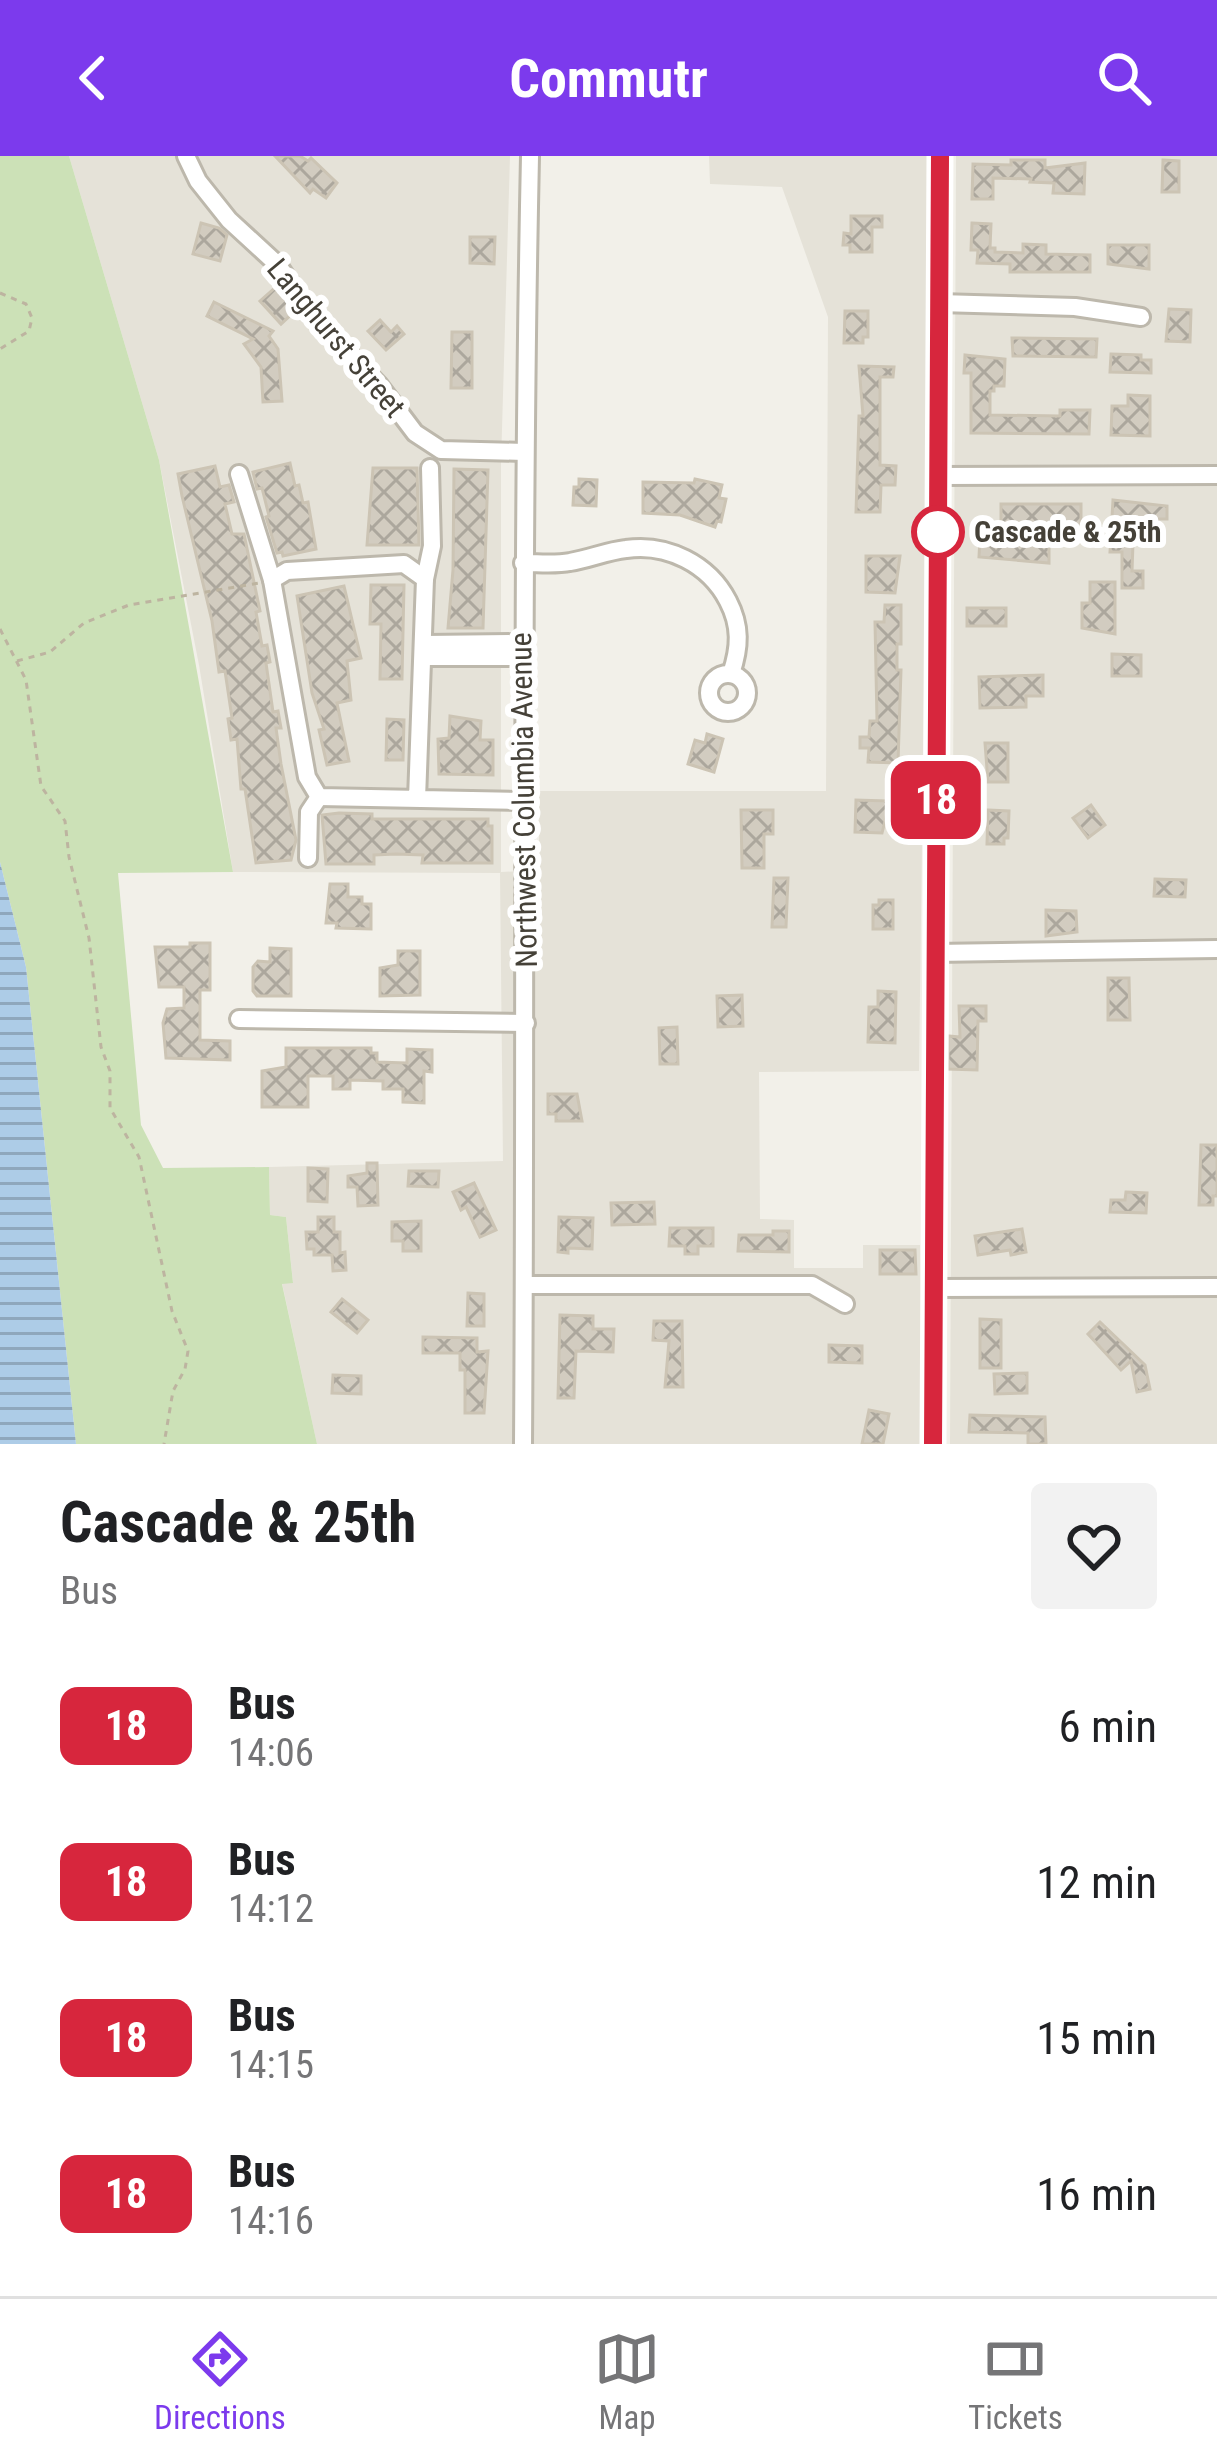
<!DOCTYPE html>
<style>
:root{--surface:#fff;--page:#f2f2f2;--text:#202124;--muted:#757577;--line:#e0e0e0;--accent:#7c3aed}
body{margin:0;font-family:"Roboto Condensed",sans-serif;background:var(--page);color:var(--text);height:100vh;display:flex;flex-direction:column;font-size:45px;white-space:nowrap}
*{box-sizing:border-box;margin:0}
p{font-size:39px;color:var(--muted)}
.icon{flex:none;width:66px;height:66px;fill:none;stroke:currentColor;stroke-width:2;stroke-linecap:round;stroke-linejoin:round}
.map{position:relative;height:1288px;overflow:hidden}
.side{display:flex;flex-direction:column;background:var(--surface);flex:1}
.side>*{flex:none}
.badge{padding:0 24px;border-radius:18px;font-size:42px;line-height:78px}
.map>.badge{position:absolute;translate:-50% -50%;box-shadow:0 0 0 6px #fff}
.round{display:grid;place-items:center;flex:none;width:126px;height:126px;border-radius:12px;background:var(--page)}
.summary{display:flex;align-items:center;justify-content:space-between;height:204px;padding:0 60px}
h1{font-size:57px;font-weight:700;line-height:90px}
ul{padding:0;list-style:none}
li{display:flex;align-items:center;gap:36px;height:156px;padding:0 60px}
li div{flex:1}
li b{display:block;font-size:45px}
li em{font-style:normal}
li .badge{min-width:132px;font-weight:700;text-align:center}
header{display:flex;justify-content:space-between;align-items:center;height:156px;padding:0 60px;background:var(--accent);color:#fff;font-size:54px;font-weight:700}
.tab-bar{display:flex;justify-content:space-around;align-items:center;height:168px;border-top:3px solid var(--line);background:var(--surface);font-size:33px;color:var(--muted)}
.tab-bar a{display:grid;justify-items:center;gap:6px}
.tab-bar .current{color:var(--accent)}
.map>svg:first-child{display:block}
.residential{fill:#e5e2d8}
.park{fill:#cce1b7}
.water{fill:url(#water-rules)}
.building{fill:url(#building-cross-hatch);stroke:#ccc4b4;stroke-width:3}
.lines{fill:none;stroke-linecap:round;stroke-linejoin:round}
.minor-casing{stroke:#bdb8ac;stroke-width:22}
.path{stroke:#bdb4a0;stroke-width:3;stroke-dasharray:6 6;stroke-linecap:butt}
.minor{stroke:#fff;stroke-width:16}
.line-casing{stroke:#fff;stroke-width:27}
.line{stroke:#d7263d;stroke-width:18}
.stop-dot{fill:#fff;stroke:#d7263d;stroke-width:6}
.labels{text-anchor:middle;stroke-width:12;stroke-linejoin:round;paint-order:stroke}
.street-label{font-size:30px;fill:#454138;stroke:#fff}
.stop-label{font-size:30px;font-weight:bold;fill:#454138;stroke:#fff;text-anchor:start}
</style>
<header><svg class="icon" aria-label="back" viewBox="0 0 24 24"><path d="M15 5l-7 7 7 7"/></svg>Commutr<svg class="icon" aria-label="search" viewBox="0 0 24 24"><circle cx="10" cy="10" r="6"/><path d="M15 15l6 6"/></svg></header>
<div class="map">
<svg width="1217" height="1288" viewBox="0 0 1217 1288">
<defs>
<pattern id="water-rules" width="6" height="5" patternUnits="userSpaceOnUse" patternTransform="scale(3)"><rect width="6" height="5" fill="#adcce7"/><path d="M0 2.5h6" fill="none" stroke="#8fa7bc"/></pattern>
<pattern id="building-cross-hatch" width="8" height="8" patternUnits="userSpaceOnUse" patternTransform="scale(3)"><rect width="8" height="8" fill="#d2ccc0"/><path d="M0 0l8 8M0 8l8-8" fill="none" stroke="#aca79d"/></pattern>
</defs>
<rect width="100%" height="100%" fill="#f2f0e9"/>
<g class="residential">
<polygon points="69,0 510,0 501,307 501,716 539,714 539,635 826,635 828,161 782,31 710,28 709,0 931,0 919,915 759,916 760,1063 794,1064 794,1112 863,1112 863,1089 920,1089 924,1288 317,1288 282,1127 293,1126 286,1061 270,1059 269,1011 503,1005 500,717 233,716 199,509 159,304"/>
<polygon points="956,0 1217,0 1217,1288 950,1288"/>
</g>
<polygon class="park" points="0,0 69,0 159,304 233,716 118,717 141,969 163,1012 269,1011 270,1059 286,1061 293,1127 282,1128 317,1288 76,1288 26,811 0,706"/>
<polygon class="water" points="0,706 26,811 76,1288 0,1288"/>
<g class="building">
<polygon points="275,0 300,0 308,5 311,2 337,27 326,42 313,33 310,37"/>
<polygon points="1011,4 1045,4 1045,12 1085,7 1084,38 1053,37 1054,27 1030,26 1031,23 993,22 993,43 972,43 973,8 1011,9"/>
<polygon points="1163,4 1179,5 1179,36 1162,36"/>
<polygon points="851,60 882,60 882,71 872,71 872,96 850,96 850,89 843,89 844,77 851,78"/>
<polygon points="201,67 219,72 227,79 220,105 193,98"/>
<polygon points="972,67 991,68 990,92 995,92 995,96 1023,97 1023,88 1046,89 1046,98 1090,99 1090,116 1010,116 1010,108 977,107 978,94 971,94"/>
<polygon points="470,81 495,81 494,108 470,107"/>
<polygon points="1108,89 1149,89 1149,113 1108,108"/>
<polygon points="277,130 294,156 281,168 260,145"/>
<polygon points="214,146 273,175 269,180 278,193 282,245 263,246 261,211 244,188 253,183 207,160"/>
<polygon points="1169,153 1191,154 1190,186 1166,185"/>
<polygon points="845,155 868,155 868,181 863,181 863,187 844,187"/>
<polygon points="380,164 391,176 397,170 404,178 386,194 368,175"/>
<polygon points="452,176 472,176 472,232 451,232"/>
<polygon points="1012,182 1097,183 1096,201 1013,200"/>
<polygon points="1111,198 1141,199 1141,204 1151,204 1151,217 1110,216"/>
<polygon points="965,199 1005,203 1004,230 994,230 994,235 990,235 990,259 1060,260 1060,254 1090,254 1089,278 971,277 971,217 964,217"/>
<polygon points="859,210 894,211 893,221 880,221 880,309 896,310 895,329 881,329 880,356 856,356 859,260 863,260"/>
<polygon points="1128,239 1150,240 1150,280 1111,279 1112,250 1128,250"/>
<polygon points="290,307 295,330 299,329 303,347 308,346 316,393 283,400 282,396 277,397 266,361 269,360 262,332 257,333 253,316"/>
<polygon points="215,310 220,331 229,329 234,346 225,348 232,378 244,378 260,455 256,456 262,490 267,489 270,506 266,507 273,556 278,555 281,572 276,572 281,608 296,684 291,704 256,707 245,633 241,633 237,583 231,584 228,563 232,562 225,515 219,516 212,465 182,340 178,318"/>
<polygon points="373,312 417,312 419,389 367,389"/>
<polygon points="454,313 488,314 483,472 448,472 453,414"/>
<polygon points="579,323 597,324 596,350 573,349 574,331 579,331"/>
<polygon points="695,323 722,329 719,342 726,343 721,366 717,365 715,371 680,359 643,357 643,326 694,327"/>
<polygon points="1113,344 1167,350 1167,363 1141,363 1140,388 1133,387 1132,415 1143,415 1143,432 1122,432 1122,396 1110,396"/>
<polygon points="1001,348 1081,348 1081,372 1049,372 1049,407 979,401 980,382 1001,382"/>
<polygon points="866,400 900,400 895,437 866,436"/>
<polygon points="1090,426 1115,426 1115,478 1082,472 1082,447 1090,447"/>
<polygon points="371,429 404,429 402,523 380,523 381,468 370,468"/>
<polygon points="344,430 361,502 347,505 351,544 337,547 349,605 327,609 319,574 324,573 312,537 297,440"/>
<polygon points="885,449 901,449 901,488 897,488 897,514 901,514 898,607 868,606 869,592 860,592 860,581 869,581 870,565 877,565 875,466 884,466"/>
<rect x="967" y="452" width="39" height="18"/>
<polygon points="1112,498 1141,499 1141,520 1112,520"/>
<polygon points="1043,519 1043,540 1026,540 1026,551 980,552 979,521"/>
<polygon points="450,560 481,565 480,584 493,584 493,619 439,618 438,583 449,582"/>
<polygon points="387,563 404,564 403,604 386,604"/>
<polygon points="707,578 723,583 714,616 688,608 695,584 705,587"/>
<polygon points="985,587 1008,587 1008,626 988,626"/>
<polygon points="888,641 909,641 909,661 886,661 882,677 855,676 856,644 888,645"/>
<polygon points="1091,649 1105,669 1088,682 1073,662"/>
<polygon points="741,654 773,654 773,678 764,678 764,712 742,712"/>
<polygon points="988,654 1009,655 1008,682 1004,682 1004,688 987,688"/>
<polygon points="339,657 372,658 372,663 488,663 488,670 492,670 492,707 422,707 423,699 396,698 374,699 374,708 326,708 322,659"/>
<polygon points="774,722 788,722 786,771 772,771"/>
<polygon points="1155,723 1186,724 1185,741 1154,740"/>
<polygon points="330,728 348,728 348,741 362,741 362,748 371,748 371,773 336,772 337,767 326,767"/>
<polygon points="879,744 893,744 893,773 873,773 873,749 879,749"/>
<polygon points="1046,754 1076,755 1077,776 1046,780"/>
<polygon points="190,787 210,787 210,834 200,834 200,884 230,885 230,904 166,902 163,867 167,853 184,852 184,831 159,831 155,791 190,791"/>
<polygon points="270,792 291,793 291,840 257,840 253,835 253,811 258,805 270,806"/>
<polygon points="398,795 420,795 420,839 380,840 380,812 398,809"/>
<polygon points="1108,822 1129,822 1130,864 1108,864"/>
<polygon points="878,835 896,836 895,887 868,886 869,851 878,851"/>
<polygon points="742,839 743,870 718,871 717,840"/>
<polygon points="959,850 986,850 986,865 978,865 977,914 948,913 948,880 960,881"/>
<polygon points="677,871 678,908 660,908 659,872"/>
<polygon points="286,892 371,892 371,897 377,897 377,906 407,907 407,893 432,894 432,916 424,915 424,947 403,946 403,933 383,933 383,925 350,924 350,933 333,933 333,920 308,920 308,951 262,951 262,915 286,911"/>
<polygon points="548,938 577,938 582,965 556,965 556,958 548,958"/>
<polygon points="1201,989 1217,989 1217,1040 1213,1040 1213,1049 1199,1049"/>
<polygon points="367,1007 377,1007 378,1049 358,1050 357,1031 348,1031 348,1020 367,1017"/>
<polygon points="308,1012 328,1013 327,1046 308,1045"/>
<polygon points="409,1015 439,1015 438,1031 408,1030"/>
<polygon points="474,1027 496,1074 480,1081 466,1051 461,1054 453,1036"/>
<polygon points="1126,1036 1147,1037 1146,1057 1110,1056 1111,1044 1125,1044"/>
<polygon points="654,1046 655,1068 612,1069 611,1047"/>
<polygon points="318,1061 334,1061 334,1076 340,1076 340,1097 345,1096 346,1114 333,1115 332,1099 314,1099 314,1093 307,1093 306,1076 318,1076"/>
<polygon points="559,1061 593,1062 592,1093 568,1092 568,1097 558,1096"/>
<polygon points="421,1065 421,1095 403,1095 403,1085 392,1085 392,1066"/>
<polygon points="670,1072 713,1072 713,1090 698,1090 698,1098 685,1098 685,1090 669,1090"/>
<polygon points="1022,1073 1026,1096 1011,1099 1010,1094 978,1099 975,1080"/>
<polygon points="773,1075 789,1075 789,1096 738,1095 739,1079 773,1079"/>
<polygon points="880,1094 915,1094 916,1118 880,1118"/>
<polygon points="468,1137 484,1138 484,1170 467,1170"/>
<polygon points="342,1143 368,1164 357,1177 331,1156"/>
<polygon points="560,1159 593,1160 593,1173 614,1173 613,1196 576,1195 574,1242 558,1242"/>
<polygon points="980,1163 1001,1164 1001,1212 980,1212"/>
<polygon points="654,1165 682,1165 683,1231 665,1231 669,1185 653,1184"/>
<polygon points="1100,1166 1145,1209 1150,1233 1137,1236 1131,1205 1121,1214 1088,1178"/>
<polygon points="423,1181 477,1182 477,1196 488,1195 484,1257 465,1257 465,1214 460,1214 460,1197 423,1197"/>
<polygon points="829,1189 862,1190 862,1207 829,1206"/>
<polygon points="1027,1217 1027,1237 995,1238 994,1218"/>
<polygon points="333,1219 361,1220 361,1238 332,1237"/>
<polygon points="869,1254 889,1258 883,1288 862,1288"/>
<polygon points="970,1259 1045,1261 1046,1288 1028,1288 1028,1277 969,1276"/>
</g>
<g class="lines">
<g class="minor-casing">
<g id="minor">
<polyline points="186,0 198,25 229,64 278,109 311,158 378,228 415,277 441,294 524,296"/>
<polyline points="939,147 1075,151 1141,161"/>
<polyline points="239,318 272,424"/>
<polyline points="938,320 1217,319"/>
<path d="M523,407C539,407 555,409 570,406C589,403 607,395 626,393C667,387 709,408 728,445C741,470 740,491 731,518"/>
<polyline points="425,423 432,390 430,312"/>
<polyline points="425,488 522,487"/>
<polyline points="425,501 523,501"/>
<circle cx="728" cy="537" r="19"/>
<polyline points="417,643 425,423 404,408 287,415 272,424 307,621 319,641 524,645"/>
<polyline points="308,702 309,656 319,641"/>
<polyline points="934,797 1217,793"/>
<polyline points="239,863 526,867"/>
<polyline points="524,1129 812,1129 845,1148"/>
<polyline points="934,1132 1217,1131"/>
<path d="M523,1288C526,859 521,429 530,0"/>
<polyline points="933,1288 940,0"/>
</g>
</g>
<g class="path">
<polyline points="0,137 26,148 32,162 29,175 0,193"/>
<polyline points="0,473 26,524 41,630 65,665 69,701 89,782 101,891 110,915 110,952 139,1001 172,1155 188,1195 185,1213 173,1235 164,1288"/>
<polyline points="17,505 50,496 84,467 129,449 259,427"/>
</g>
<use href="#minor" class="minor"/>
</g>
<g class="lines">
<g class="line-casing">
<polyline id="line" points="933,1288 940,0"/>
</g>
<use href="#line" class="line"/>
</g>
<circle class="stop-dot" cx="938" cy="376" r="24"/>
<g class="labels">
<g class="street-label">
<text transform="translate(336 182) rotate(50)" y="10">Langhurst Street</text>
<text transform="translate(524 644) rotate(-91)" y="10">Northwest Columbia Avenue</text>
</g>
<g class="stop-label">
<text x="974" y="386">Cascade &amp; 25th</text>
</g>
</g>
</svg>
<b class="badge" style="left:936px;top:644px;background:#d7263d;color:#fff">18</b>
</div>
<section class="side">
<div class="summary"><div><h1>Cascade &amp; 25th</h1><p>Bus</p></div><a class="round"><svg class="icon" aria-label="heart" viewBox="0 0 24 24"><path d="M12 20l-8-8c-3-5 5-10 8-4 3-6 11-1 8 4z"/></svg></a></div>
<ul>
<li><span class="badge" style="background:#d7263d;color:#fff">18</span><div><b>Bus</b><p>14:06</p></div><em>6 min</em></li>
<li><span class="badge" style="background:#d7263d;color:#fff">18</span><div><b>Bus</b><p>14:12</p></div><em>12 min</em></li>
<li><span class="badge" style="background:#d7263d;color:#fff">18</span><div><b>Bus</b><p>14:15</p></div><em>15 min</em></li>
<li><span class="badge" style="background:#d7263d;color:#fff">18</span><div><b>Bus</b><p>14:16</p></div><em>16 min</em></li>
</ul>
</section>
<nav class="tab-bar">
<a class="current"><svg class="icon" aria-label="directions" viewBox="0 0 24 24"><path d="M12 3l9 9-9 9-9-9zM9 14v-3h6M13 9l2 2-2 2"/></svg>Directions</a>
<a><svg class="icon" aria-label="map" viewBox="0 0 24 24"><path d="M3 6l6-2 6 2 6-2v14l-6 2-6-2-6 2zM9 4v14M15 6v14"/></svg>Map</a>
<a><svg class="icon" aria-label="tickets" viewBox="0 0 24 24"><path d="M3 7h18v10H3zM15 7v10"/></svg>Tickets</a>
</nav>
